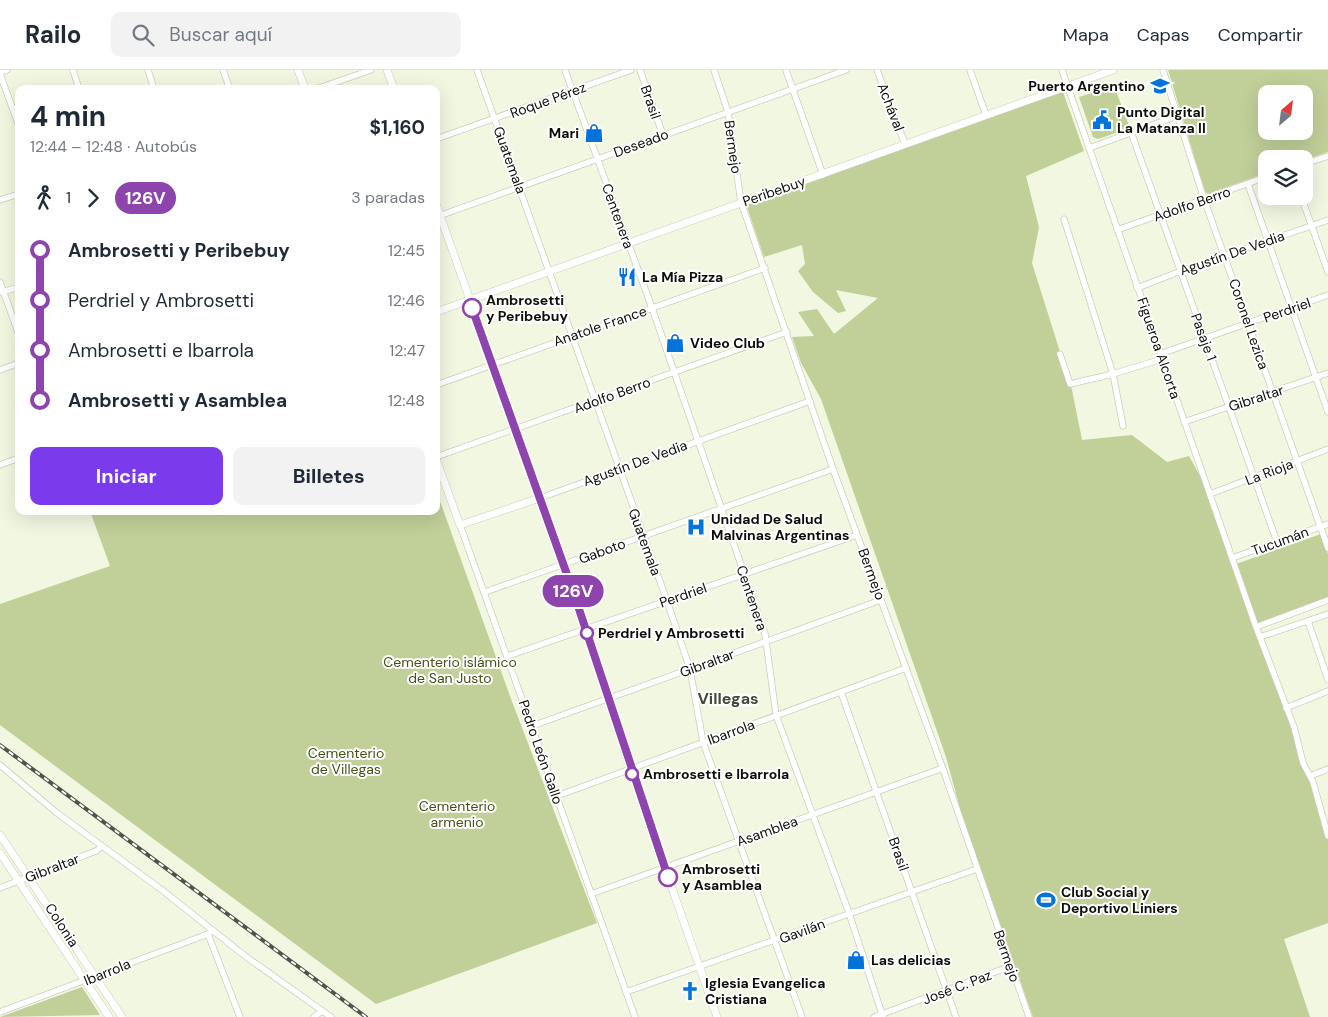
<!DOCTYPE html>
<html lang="es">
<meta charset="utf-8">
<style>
:root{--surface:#fff;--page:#f2f2f3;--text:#1f2937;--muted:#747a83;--line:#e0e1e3;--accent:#7c3aed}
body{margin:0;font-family:"DM Sans",sans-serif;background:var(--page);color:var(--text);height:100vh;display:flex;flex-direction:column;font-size:19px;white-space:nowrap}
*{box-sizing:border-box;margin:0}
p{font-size:16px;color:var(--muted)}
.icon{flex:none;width:28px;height:28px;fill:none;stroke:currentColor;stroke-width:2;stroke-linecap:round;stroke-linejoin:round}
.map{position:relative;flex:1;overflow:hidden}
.details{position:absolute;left:15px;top:15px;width:425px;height:430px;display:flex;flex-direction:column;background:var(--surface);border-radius:10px;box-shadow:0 5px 20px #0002}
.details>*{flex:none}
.badge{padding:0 10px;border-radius:16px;font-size:18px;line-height:32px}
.needle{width:32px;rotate:28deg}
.tools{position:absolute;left:1258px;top:15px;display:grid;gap:10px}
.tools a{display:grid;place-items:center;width:55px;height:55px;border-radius:10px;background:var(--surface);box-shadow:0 5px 20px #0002;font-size:25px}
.map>.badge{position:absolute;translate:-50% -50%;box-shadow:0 0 0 2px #fff}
.legs{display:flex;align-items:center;gap:8px;height:55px;padding:0 15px;font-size:16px}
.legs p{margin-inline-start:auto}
.head{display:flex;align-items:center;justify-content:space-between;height:85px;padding:0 15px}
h1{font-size:28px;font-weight:700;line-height:38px}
.cta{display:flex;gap:10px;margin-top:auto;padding:10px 15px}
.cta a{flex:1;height:58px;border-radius:10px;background:var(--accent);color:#fff;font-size:20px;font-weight:700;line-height:58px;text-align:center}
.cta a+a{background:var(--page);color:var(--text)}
ul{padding:0 15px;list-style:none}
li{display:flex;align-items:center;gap:18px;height:50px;font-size:19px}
li i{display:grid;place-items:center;width:8px;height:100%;margin:0 6px;background:currentColor}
li i::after{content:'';width:12px;height:12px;margin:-6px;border:4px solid;border-radius:50%;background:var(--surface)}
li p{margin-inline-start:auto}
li:first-child i{background:linear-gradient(#0000 50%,currentColor 0)}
li:last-child i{background:linear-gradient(currentColor 50%,#0000 0)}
header{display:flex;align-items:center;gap:30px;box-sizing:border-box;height:70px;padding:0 25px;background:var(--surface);border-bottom:1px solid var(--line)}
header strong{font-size:24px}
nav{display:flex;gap:28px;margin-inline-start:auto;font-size:18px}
.search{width:350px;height:45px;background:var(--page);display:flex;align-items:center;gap:12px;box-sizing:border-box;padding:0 18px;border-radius:10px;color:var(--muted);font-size:19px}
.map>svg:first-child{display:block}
.green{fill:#c1cf99;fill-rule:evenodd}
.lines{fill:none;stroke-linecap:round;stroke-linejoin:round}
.minor-casing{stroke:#cacfba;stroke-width:7}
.tertiary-casing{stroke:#cacfba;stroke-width:8}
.minor{stroke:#fff;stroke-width:5.5}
.tertiary{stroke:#fff;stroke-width:7}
.rail-casing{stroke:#505347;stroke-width:4}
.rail{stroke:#fff;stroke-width:2;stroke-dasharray:5.5;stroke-linecap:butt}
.line-1-casing{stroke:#fff;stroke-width:11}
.line-1{stroke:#8e44ad;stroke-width:8}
.stop-1-dot{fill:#fff;stroke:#8e44ad;stroke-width:2.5}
.labels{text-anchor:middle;stroke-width:4;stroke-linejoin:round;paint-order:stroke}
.poi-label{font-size:14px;font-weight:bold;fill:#0d0e07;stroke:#fff;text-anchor:start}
.street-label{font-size:14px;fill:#0d0e07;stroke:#fff}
.stop-label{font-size:14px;font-weight:bold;fill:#0d0e07;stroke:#fff;text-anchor:start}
.park-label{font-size:14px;fill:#455117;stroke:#fff}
.quarter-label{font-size:16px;font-weight:bold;fill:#444937;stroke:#fff}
</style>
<header>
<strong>Railo</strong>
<div class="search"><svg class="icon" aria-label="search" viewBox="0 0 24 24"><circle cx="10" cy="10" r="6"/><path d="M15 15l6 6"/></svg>Buscar aquí</div>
<nav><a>Mapa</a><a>Capas</a><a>Compartir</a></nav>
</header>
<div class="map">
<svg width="1328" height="947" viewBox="0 0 1328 947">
<rect width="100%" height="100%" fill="#f1f7e1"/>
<g class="green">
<path d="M1168,0H1328V82L1304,90L1266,89V103L1208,124L1205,122ZM1266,24H1304V61H1266Z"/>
<polygon points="1114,16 1130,58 1098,69 1093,67 1079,27"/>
<path d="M1063,22L1084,81L1026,106L1039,157L1032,193L1072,320L1082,370L1132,365L1167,392L1189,386L1210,424L1310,706L1328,766V853L1284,869L1310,947H1033L962,746L946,687L821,329L801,293L792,267L814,266L798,242L817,239L834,264L878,228L836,220L846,241L838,243L813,222L798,201L805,194L802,175L764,187L746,134C853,99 957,58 1063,22Z"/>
<polygon points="436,420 511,629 597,853 376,934 0,655 0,534 110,496 90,441 436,441"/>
<polygon points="1321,464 1328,484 1328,529 1257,554 1236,494"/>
<polygon points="82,917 100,945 0,947"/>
</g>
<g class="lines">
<g class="minor-casing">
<g id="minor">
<polyline points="73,0 79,19"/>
<polyline points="148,0 154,19"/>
<polyline points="223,0 230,19"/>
<polyline points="477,0 667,531 690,599 703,672 802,947"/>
<polyline points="565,0 652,238 765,564 776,645 849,843 883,947"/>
<polyline points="640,0 663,65"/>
<polyline points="714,0 728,42 741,132 833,399 944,702 1029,947"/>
<polyline points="786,0 823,105"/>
<polyline points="877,0 905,74"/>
<polyline points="970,0 986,45"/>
<polyline points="1062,0 1256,557 1294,657 1303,693 1313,712 1328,766"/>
<polyline points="1163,0 1204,129 1328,478"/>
<polyline points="0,3 7,0"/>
<polyline points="0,4 19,56"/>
<polyline points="316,19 371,0"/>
<polyline points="1131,62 1277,472"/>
<polyline points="436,69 631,0"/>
<polyline points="1089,78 1177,46"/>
<polyline points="1304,94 1328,86"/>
<polyline points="1248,114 1328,342"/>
<polyline points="1301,126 1328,202"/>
<polyline points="0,130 19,124"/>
<polyline points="436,147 846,0"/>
<polyline points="1064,149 1113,304 1162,289"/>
<polyline points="1117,160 1266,107"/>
<polyline points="0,212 19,265"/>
<polyline points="1137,218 1181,201 1328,150"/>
<polyline points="2,222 19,217"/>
<polyline points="1060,284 1070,314 1113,304 1123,356"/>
<polyline points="1160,284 1328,225"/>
<polyline points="0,300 19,293"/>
<polyline points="436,315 765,198"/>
<polyline points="1184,352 1328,303"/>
<polyline points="436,387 787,262"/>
<polyline points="0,395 19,388"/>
<polyline points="1210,424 1328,379"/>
<polyline points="540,428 810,331"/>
<polyline points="460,455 635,947"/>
<polyline points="1232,488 1328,454"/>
<polyline points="485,522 833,399"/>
<polyline points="1308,551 1328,610"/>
<polyline points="1256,557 1328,530"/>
<polyline points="1260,567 1328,544"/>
<polyline points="508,586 857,465"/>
<polyline points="841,622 956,947"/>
<polyline points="1286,638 1328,621"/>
<polyline points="532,656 881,530"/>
<polyline points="0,695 57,743 162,820 245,886 331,947"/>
<polyline points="1310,706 1328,699"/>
<polyline points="557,726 906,598"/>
<polyline points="0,818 96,781 102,776"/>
<polyline points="591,824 943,698"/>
<polyline points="208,864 240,947"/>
<polyline points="626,922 977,799"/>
<polyline points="0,942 208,864 212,860"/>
<polyline points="314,947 322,941"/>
<polyline points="874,947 1011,896"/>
</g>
</g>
<g class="tertiary-casing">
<g id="tertiary">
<polyline points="298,0 305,19"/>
<polyline points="387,0 394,19"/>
<polyline points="436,134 581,544 630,698 717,947"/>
<polyline points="436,242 1113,0"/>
<polyline points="436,389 460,455 540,428"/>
<polyline points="0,765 122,947"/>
<polyline points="0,783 109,947"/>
</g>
</g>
<use href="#minor" class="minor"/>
<use href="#tertiary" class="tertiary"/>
<g class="rail-casing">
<polyline id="rail" points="0,675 366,947"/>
</g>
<use href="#rail" class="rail"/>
</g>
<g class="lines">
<g class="line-1-casing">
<polyline id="line-1" points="472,238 575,527 668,807"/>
</g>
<use href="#line-1" class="line-1"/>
</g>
<defs>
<g id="school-bare" transform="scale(1.5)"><path d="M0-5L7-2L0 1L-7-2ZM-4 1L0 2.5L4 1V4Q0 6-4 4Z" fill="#0373da" stroke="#fff" stroke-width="2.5" paint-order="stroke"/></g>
<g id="civic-bare" transform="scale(1.5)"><path d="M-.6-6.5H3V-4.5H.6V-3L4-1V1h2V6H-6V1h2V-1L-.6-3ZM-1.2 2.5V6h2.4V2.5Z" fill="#0373da" stroke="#fff" stroke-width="2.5" paint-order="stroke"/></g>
<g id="shop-bare" transform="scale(1.5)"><path d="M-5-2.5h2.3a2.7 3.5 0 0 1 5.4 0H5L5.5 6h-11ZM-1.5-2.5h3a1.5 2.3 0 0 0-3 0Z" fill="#0373da" stroke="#fff" stroke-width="2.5" paint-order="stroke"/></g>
<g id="restaurant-bare" transform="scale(1.5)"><path d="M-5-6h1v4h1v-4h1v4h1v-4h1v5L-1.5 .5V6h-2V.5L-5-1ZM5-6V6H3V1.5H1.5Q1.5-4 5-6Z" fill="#0373da" stroke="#fff" stroke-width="2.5" paint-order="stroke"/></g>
<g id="hospital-bare" transform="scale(1.5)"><path d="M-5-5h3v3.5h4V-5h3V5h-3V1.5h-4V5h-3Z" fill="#0373da" stroke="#fff" stroke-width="2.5" paint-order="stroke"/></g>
<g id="stadium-bare" transform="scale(1.5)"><path d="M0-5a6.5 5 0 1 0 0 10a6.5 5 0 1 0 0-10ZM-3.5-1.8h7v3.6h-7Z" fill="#0373da" stroke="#fff" stroke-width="2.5" paint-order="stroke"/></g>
<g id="church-bare" transform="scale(1.5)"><path d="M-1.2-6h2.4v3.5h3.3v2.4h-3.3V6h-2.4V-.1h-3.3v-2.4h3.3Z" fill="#0373da" stroke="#fff" stroke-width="2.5" paint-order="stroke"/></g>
</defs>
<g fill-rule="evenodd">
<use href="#school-bare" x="1160" y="16"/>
<use href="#civic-bare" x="1102" y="50"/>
<use href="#shop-bare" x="594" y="63"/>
<use href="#restaurant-bare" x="627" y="207"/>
<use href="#shop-bare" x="675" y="273"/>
<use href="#hospital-bare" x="696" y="457"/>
<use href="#stadium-bare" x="1046" y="830"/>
<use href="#shop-bare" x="856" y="890"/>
<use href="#church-bare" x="690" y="921"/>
</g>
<g class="stop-1-dot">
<circle cx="472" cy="238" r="9"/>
<circle cx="587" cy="563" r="6"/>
<circle cx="632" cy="704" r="6"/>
<circle cx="668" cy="807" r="9"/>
</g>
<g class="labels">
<g class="poi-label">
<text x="1145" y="21" text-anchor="end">Puerto Argentino</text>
<text x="1117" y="47">Punto Digital<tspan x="1117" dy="16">La Matanza II</tspan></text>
<text x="579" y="68" text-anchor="end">Mari</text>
<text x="642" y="212">La Mía Pizza</text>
<text x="690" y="278">Video Club</text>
<text x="711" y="454">Unidad De Salud<tspan x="711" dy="16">Malvinas Argentinas</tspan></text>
<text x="1061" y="827">Club Social y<tspan x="1061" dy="16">Deportivo Liniers</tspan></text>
<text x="871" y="895">Las delicias</text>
<text x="705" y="918">Iglesia Evangelica<tspan x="705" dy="16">Cristiana</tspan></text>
</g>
<g class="street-label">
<text transform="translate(548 30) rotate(-20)" y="5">Roque Pérez</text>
<text transform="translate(651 32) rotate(71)" y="5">Brasil</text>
<text transform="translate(891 37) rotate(69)" y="5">Achával</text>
<text transform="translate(641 73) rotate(-20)" y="5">Deseado</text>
<text transform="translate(733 77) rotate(82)" y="5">Bermejo</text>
<text transform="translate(510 90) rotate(70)" y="5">Guatemala</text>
<text transform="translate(774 121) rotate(-19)" y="5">Peribebuy</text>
<text transform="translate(1192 134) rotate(-19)" y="5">Adolfo Berro</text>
<text transform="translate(618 146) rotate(70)" y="5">Centenera</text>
<text transform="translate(1232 183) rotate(-19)" y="5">Agustín De Vedia</text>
<text transform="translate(1287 240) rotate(-19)" y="5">Perdriel</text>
<text transform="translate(1249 254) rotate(71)" y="5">Coronel Lezica</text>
<text transform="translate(600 256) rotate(-19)" y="5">Anatole France</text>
<text transform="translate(1204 267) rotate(70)" y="5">Pasaje 1</text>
<text transform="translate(1159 278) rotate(71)" y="5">Figueroa Alcorta</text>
<text transform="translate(612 325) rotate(-20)" y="5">Adolfo Berro</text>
<text transform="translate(1256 328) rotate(-18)" y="5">Gibraltar</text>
<text transform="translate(635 393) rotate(-20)" y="5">Agustín De Vedia</text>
<text transform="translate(1269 402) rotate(-21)" y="5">La Rioja</text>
<text transform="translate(1280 471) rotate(-20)" y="5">Tucumán</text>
<text transform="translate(645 472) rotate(70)" y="5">Guatemala</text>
<text transform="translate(602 481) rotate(-20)" y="5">Gaboto</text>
<text transform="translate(872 504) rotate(70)" y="5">Bermejo</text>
<text transform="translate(683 525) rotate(-19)" y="5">Perdriel</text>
<text transform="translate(752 528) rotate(71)" y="5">Centenera</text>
<text transform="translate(707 593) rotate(-20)" y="5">Gibraltar</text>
<text transform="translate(731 662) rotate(-20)" y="5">Ibarrola</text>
<text transform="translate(541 682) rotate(71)" y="5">Pedro León Gallo</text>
<text transform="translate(767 761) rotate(-20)" y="5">Asamblea</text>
<text transform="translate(899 784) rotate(71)" y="5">Brasil</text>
<text transform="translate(52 798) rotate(-21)" y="5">Gibraltar</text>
<text transform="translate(62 855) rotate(57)" y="5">Colonia</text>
<text transform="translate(802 861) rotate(-20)" y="5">Gavilán</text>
<text transform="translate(1007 886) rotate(71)" y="5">Bermejo</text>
<text transform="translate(107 902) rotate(-22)" y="5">Ibarrola</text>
<text transform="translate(957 917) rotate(-21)" y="5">José C. Paz</text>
</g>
<g class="stop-label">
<text x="486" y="235">Ambrosetti<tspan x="486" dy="16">y Peribebuy</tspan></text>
<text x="598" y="568">Perdriel y Ambrosetti</text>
<text x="643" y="709">Ambrosetti e Ibarrola</text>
<text x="682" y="804">Ambrosetti<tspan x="682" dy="16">y Asamblea</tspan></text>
</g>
<g class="park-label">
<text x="450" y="597">Cementerio islámico<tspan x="450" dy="16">de San Justo</tspan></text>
<text x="346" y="688">Cementerio<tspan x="346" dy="16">de Villegas</tspan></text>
<text x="457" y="741">Cementerio<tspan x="457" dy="16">armenio</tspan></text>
</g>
<g class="quarter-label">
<text x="728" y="634">Villegas</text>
</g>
</g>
</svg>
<div class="tools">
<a><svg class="needle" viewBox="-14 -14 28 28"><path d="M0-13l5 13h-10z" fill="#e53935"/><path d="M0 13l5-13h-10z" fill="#747a83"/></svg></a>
<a><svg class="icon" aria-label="layers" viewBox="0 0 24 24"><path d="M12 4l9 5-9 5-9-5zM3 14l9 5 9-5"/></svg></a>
</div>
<b class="badge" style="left:573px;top:521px;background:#8e44ad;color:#fff">126V</b>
<section class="details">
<div class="head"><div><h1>4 min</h1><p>12:44 – 12:48 · Autobús</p></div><b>$1,160</b></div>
<div class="legs"><svg class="icon" aria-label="walk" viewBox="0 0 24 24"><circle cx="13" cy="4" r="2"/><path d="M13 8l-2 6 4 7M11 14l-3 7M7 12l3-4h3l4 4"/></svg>1<svg class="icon" aria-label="forward" viewBox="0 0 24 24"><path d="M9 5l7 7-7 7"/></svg><b class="badge" style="background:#8e44ad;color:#fff">126V</b><p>3 paradas</p></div>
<ul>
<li><i style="color:#8e44ad"></i><b>Ambrosetti y Peribebuy</b><p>12:45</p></li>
<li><i style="color:#8e44ad"></i><span>Perdriel y Ambrosetti</span><p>12:46</p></li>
<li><i style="color:#8e44ad"></i><span>Ambrosetti e Ibarrola</span><p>12:47</p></li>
<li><i style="color:#8e44ad"></i><b>Ambrosetti y Asamblea</b><p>12:48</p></li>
</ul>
<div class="cta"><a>Iniciar</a><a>Billetes</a></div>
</section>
</div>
